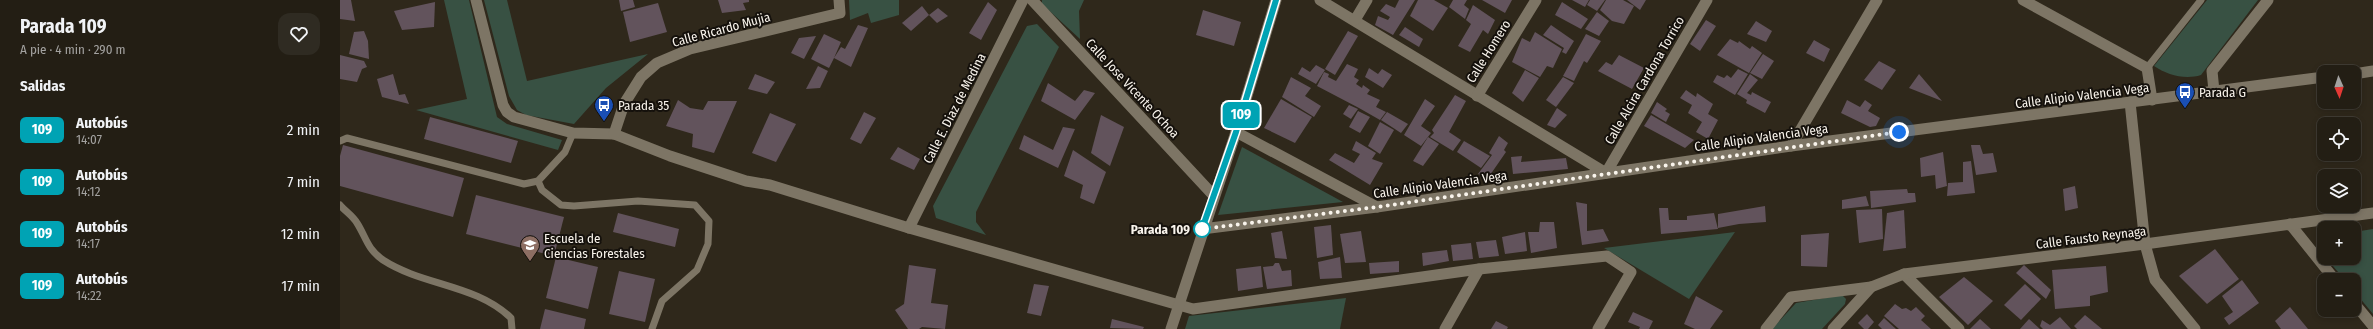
<!DOCTYPE html>
<html lang="es">
<meta charset="utf-8">
<style>
:root{--surface:#231e14;--page:#2f2b22;--text:#f1f3f6;--muted:#a3a2a0;--line:#403c34}
body{margin:0;font-family:"Fira Sans Condensed",sans-serif;background:var(--page);color:var(--text);height:100vh;display:flex;flex-direction:column;font-size:15px;white-space:nowrap}
*{box-sizing:border-box;margin:0}
p{font-size:13px;color:var(--muted)}
.icon{flex:none;width:22px;height:22px;fill:none;stroke:currentColor;stroke-width:2;stroke-linecap:round;stroke-linejoin:round}
.map{position:relative;flex:1;overflow:hidden}
.panel{display:flex;flex-direction:column;background:var(--surface);width:340px}
.panel>*{flex:none}
.badge{padding:0 8px;border-radius:6px;font-size:14px;line-height:26px}
.needle{width:26px;rotate:177deg}
.controls{position:absolute;left:1977px;top:65px;display:grid;gap:8px}
.controls a{display:grid;place-items:center;width:44px;height:44px;border-radius:8px;background:var(--surface);box-shadow:0 2px 6px #0003,0 0 0 1px var(--line);font-size:20px}
.you{position:absolute;width:20px;height:20px;margin:-10px;border:3px solid #fff;border-radius:50%;background:#1a73e8;box-shadow:0 0 0 6px #1a73e833}
.map>.badge{position:absolute;translate:-50% -50%;box-shadow:0 0 0 2px #fff}
h2{padding:0 20px;font-size:15px;line-height:36px}
.round{display:grid;place-items:center;flex:none;width:42px;height:42px;border-radius:12px;background:var(--page)}
.overview{display:flex;align-items:center;justify-content:space-between;height:68px;padding:0 20px}
h1{font-size:19px;font-weight:700;line-height:30px}
ul{padding:0;list-style:none}
li{display:flex;align-items:center;gap:12px;height:52px;padding:0 20px}
li div{flex:1}
li b{display:block;font-size:15px}
li em{font-style:normal}
li .badge{min-width:44px;font-weight:700;text-align:center}
main{display:flex;flex:1;min-height:0}
.map>svg:first-child{display:block}
.green{fill:#385143}
.building{fill:#62535c}
.lines{fill:none;stroke-linecap:round;stroke-linejoin:round}
.service{stroke:#7d7565;stroke-width:7}
.minor{stroke:#7d7565;stroke-width:11}
.line-casing{stroke:#fff;stroke-width:9}
.line{stroke:#00a3b4;stroke-width:6}
.walk{stroke:#f9f4ec;stroke-width:4;stroke-dasharray:0 7.2}
.stop-dot{fill:#fff;stroke:#00a3b4;stroke-width:2}
.labels{text-anchor:middle;stroke-width:4;stroke-linejoin:round;paint-order:stroke}
.street-label{font-size:13px;fill:#f9f4ec;stroke:#15110c}
.poi-label{font-size:13px;fill:#f9f4ec;stroke:#15110c;text-anchor:start}
.stop-label{font-size:13px;font-weight:bold;fill:#f9f4ec;stroke:#15110c;text-anchor:end}
</style>
<main>
<section class="panel">
<div class="overview"><div><h1>Parada 109</h1><p>A pie · 4 min · 290 m</p></div><a class="round"><svg class="icon" aria-label="heart" viewBox="0 0 24 24"><path d="M12 20l-8-8c-3-5 5-10 8-4 3-6 11-1 8 4z"/></svg></a></div>
<h2>Salidas</h2>
<ul>
<li><span class="badge" style="background:#00a3b4;color:#fff">109</span><div><b>Autobús</b><p>14:07</p></div><em>2 min</em></li>
<li><span class="badge" style="background:#00a3b4;color:#fff">109</span><div><b>Autobús</b><p>14:12</p></div><em>7 min</em></li>
<li><span class="badge" style="background:#00a3b4;color:#fff">109</span><div><b>Autobús</b><p>14:17</p></div><em>12 min</em></li>
<li><span class="badge" style="background:#00a3b4;color:#fff">109</span><div><b>Autobús</b><p>14:22</p></div><em>17 min</em></li>
</ul>
</section>
<div class="map">
<svg width="2033" height="329" viewBox="0 0 2033 329">
<rect width="100%" height="100%" fill="#2f281b"/>
<g class="green">
<polygon points="104,0 129,0 157,117 167,124 222,140 218,150 76,110 127,99"/>
<polygon points="144,0 167,0 187,81 308,54 266,88 234,124 186,115 177,110 169,96"/>
<polygon points="509,0 559,0 559,15 531,23 528,13 510,20"/>
<polygon points="702,0 744,0 739,11 740,39 702,4"/>
<path d="M1867,0H1918L1861,75C1845,80 1827,75 1814,66Z"/>
<polygon points="697,24 719,47 636,212 636,222 646,235 596,218 593,206 687,26"/>
<polygon points="902,147 1003,202 878,215"/>
<polygon points="2033,229 2033,314 2014,291 2014,280 2005,280 1986,258 2014,258 2014,232"/>
<polygon points="1395,232 1349,299 1264,248"/>
<polygon points="1502,295 1506,299 1505,304 1482,329 1432,329 1456,303"/>
<polygon points="1006,298 1000,329 845,329 849,316"/>
</g>
<g class="building">
<polygon points="0,0 11,0 15,21 0,19"/>
<polygon points="279,0 293,0 295,7 281,11"/>
<polygon points="378,0 409,0 409,2 403,3 406,10 382,13"/>
<polygon points="1059,0 1075,0 1053,35 1035,25 1038,16 1048,20 1050,17 1040,11 1046,4 1055,8"/>
<polygon points="1078,0 1094,0 1108,8 1093,31 1070,16"/>
<polygon points="1113,0 1127,0 1124,5 1129,9 1125,19 1109,7"/>
<polygon points="1142,0 1172,0 1165,13"/>
<polygon points="1232,0 1249,0 1245,7"/>
<polygon points="1250,0 1265,0 1257,11 1247,5"/>
<polygon points="1266,0 1283,0 1294,6 1284,24 1272,21 1260,10"/>
<polygon points="1287,0 1306,0 1300,10"/>
<polygon points="95,2 94,27 62,30 54,11"/>
<polygon points="648,2 657,10 641,40 629,33"/>
<polygon points="1222,2 1248,19 1241,29 1215,15"/>
<polygon points="318,3 327,32 290,42 283,12"/>
<polygon points="1133,5 1155,20 1148,34 1143,30 1130,52 1118,46 1131,24 1126,20"/>
<polygon points="582,6 589,15 571,31 562,23"/>
<polygon points="598,8 608,16 597,23 589,15"/>
<polygon points="863,10 901,22 894,46 856,35"/>
<polygon points="1257,12 1269,21 1259,36 1245,29"/>
<polygon points="1366,20 1376,26 1360,51 1350,44"/>
<polygon points="1416,21 1432,31 1426,42 1407,34"/>
<polygon points="518,25 528,28 511,67 494,58 489,68 471,59 484,34 501,42 494,58 501,47 505,49"/>
<polygon points="1211,25 1234,41 1226,54 1222,52 1224,48 1203,35"/>
<polygon points="1065,27 1083,39 1079,47 1059,35"/>
<polygon points="24,31 28,41 29,59 9,54 14,32"/>
<polygon points="1008,31 1018,36 995,75 985,69"/>
<polygon points="1195,32 1222,49 1213,68 1207,66 1200,77 1172,62 1182,38 1190,42"/>
<polygon points="1246,34 1261,41 1247,63 1244,61 1234,81 1223,76"/>
<polygon points="476,36 464,59 451,53 459,38"/>
<polygon points="1390,39 1398,43 1399,41 1410,49 1412,46 1422,53 1409,73 1377,55"/>
<polygon points="1474,40 1490,49 1484,62 1466,53"/>
<polygon points="1423,54 1434,61 1422,79 1410,73"/>
<polygon points="0,55 24,61 27,67 22,69 17,82 0,79"/>
<polygon points="1279,55 1304,68 1292,89 1258,71 1266,62 1272,65"/>
<polygon points="1539,61 1556,70 1542,90 1524,80"/>
<polygon points="1007,64 1018,69 1014,77 1019,80 1016,84 1022,88 1023,85 1030,90 1027,94 1040,100 1036,107 1046,112 1040,120 1019,108 1022,101 1019,108 977,86 984,72 989,74 988,77 996,81"/>
<polygon points="976,65 985,70 976,84 958,74 962,67 970,72"/>
<polygon points="478,66 488,71 480,88 466,89"/>
<polygon points="1029,68 1038,74 1042,69 1052,75 1043,88 1025,77"/>
<polygon points="1398,69 1408,74 1395,95 1373,82 1377,75 1384,78 1387,75 1391,78"/>
<polygon points="1185,70 1199,78 1183,102 1172,93"/>
<polygon points="53,74 59,95 65,94 69,104 42,97 37,79"/>
<polygon points="415,74 435,82 427,94 408,89"/>
<polygon points="1410,74 1418,80 1407,93 1411,95 1412,92 1431,102 1425,113 1406,103 1407,100 1397,94"/>
<polygon points="1579,74 1602,101 1569,88"/>
<polygon points="951,77 971,88 965,96 981,106 974,117 942,97"/>
<polygon points="1223,77 1234,83 1216,107 1206,100"/>
<polygon points="708,83 735,101 744,90 755,93 735,120 701,101"/>
<polygon points="1346,90 1356,97 1357,93 1373,104 1368,114 1378,120 1368,139 1356,132 1362,122 1348,113 1352,105 1340,98"/>
<polygon points="1115,95 1126,101 1109,132 1121,140 1113,151 1090,137 1094,133 1092,130"/>
<polygon points="941,99 972,117 955,143 924,128"/>
<polygon points="1085,99 1095,106 1081,126 1091,133 1081,146 1064,135"/>
<polygon points="338,100 350,108 363,110 368,101 397,101 374,153 352,147 353,134 326,126"/>
<polygon points="1507,100 1520,107 1525,100 1532,105 1528,111 1540,118 1536,126 1530,127 1501,113"/>
<polygon points="1317,102 1327,109 1325,111 1330,114 1326,122 1311,113"/>
<polygon points="1009,105 1018,109 1011,119 1003,114"/>
<polygon points="1217,108 1227,115 1215,128 1207,125"/>
<polygon points="1018,111 1030,117 1020,133 1009,127"/>
<polygon points="524,112 536,118 521,144 510,139"/>
<polygon points="1047,112 1068,124 1061,133 1041,120"/>
<polygon points="430,113 456,124 436,162 412,153"/>
<polygon points="761,115 784,127 770,166 751,153"/>
<polygon points="1311,115 1354,140 1345,148 1304,126"/>
<polygon points="90,117 178,141 171,163 84,139"/>
<polygon points="1040,122 1054,130 1040,154 1028,146"/>
<polygon points="723,127 735,129 718,168 679,149 684,135 713,150"/>
<polygon points="1159,136 1168,143 1164,150 1166,152 1148,178 1138,174 1152,155 1149,153"/>
<polygon points="1088,137 1099,144 1083,166 1073,161"/>
<polygon points="1016,141 1036,153 1032,159 1043,163 1030,185 989,160 995,153 1014,163 1020,154 1012,150"/>
<polygon points="1124,141 1150,156 1141,168 1117,152"/>
<polygon points="3,145 124,178 113,217 0,186 0,156"/>
<polygon points="1631,145 1640,145 1643,154 1653,153 1657,172 1636,175"/>
<polygon points="558,147 580,159 574,170 550,159"/>
<polygon points="733,150 766,172 754,204 740,198 743,185 724,176"/>
<polygon points="1603,152 1607,186 1596,189 1595,175 1581,177 1580,158"/>
<polygon points="1182,156 1181,162 1226,158 1228,169 1173,174 1171,157"/>
<polygon points="1631,161 1635,193 1607,196 1608,183 1623,182 1623,162"/>
<polygon points="1735,186 1738,208 1725,211 1723,189"/>
<polygon points="1567,189 1568,193 1575,193 1576,202 1531,208 1530,191"/>
<polygon points="136,195 224,217 214,256 126,234"/>
<polygon points="1526,196 1529,206 1502,209 1502,200"/>
<polygon points="1236,202 1247,204 1247,231 1263,229 1269,241 1242,245"/>
<polygon points="1425,206 1426,222 1399,224 1398,212 1399,224 1378,228 1378,214"/>
<polygon points="1319,208 1328,208 1329,220 1347,220 1347,216 1374,213 1378,229 1321,234"/>
<polygon points="1542,209 1543,239 1519,243 1516,210"/>
<polygon points="1564,210 1566,248 1543,251 1547,213"/>
<polygon points="278,213 339,229 335,247 273,232"/>
<polygon points="1200,222 1214,222 1217,248 1191,253 1188,232 1199,232"/>
<polygon points="991,225 993,255 977,258 974,227"/>
<polygon points="942,231 947,259 935,258 931,233"/>
<polygon points="1021,231 1026,262 1005,263 1000,234"/>
<polygon points="1185,232 1187,251 1165,254 1162,237"/>
<polygon points="1489,233 1487,267 1461,266 1461,235"/>
<polygon points="1156,240 1159,256 1139,258 1136,242"/>
<polygon points="1131,243 1133,259 1113,261 1111,245"/>
<polygon points="1875,249 1899,279 1867,304 1839,276"/>
<polygon points="1107,250 1109,261 1083,266 1082,253"/>
<polygon points="216,257 258,267 248,309 206,298"/>
<polygon points="1000,257 1002,278 980,279 978,262"/>
<polygon points="1059,261 1059,272 1030,274 1029,263"/>
<polygon points="935,263 939,263 942,271 951,270 952,286 927,289 923,267 933,266"/>
<polygon points="569,265 596,269 591,303 608,305 605,329 582,327 579,329 568,329 555,310 564,304"/>
<polygon points="1684,265 1711,290 1706,299 1676,273"/>
<polygon points="921,266 923,287 898,291 896,269"/>
<polygon points="1766,266 1768,292 1750,296 1750,306 1715,309 1712,270"/>
<polygon points="279,271 315,279 305,322 269,314"/>
<polygon points="1624,277 1653,301 1628,325 1599,297"/>
<polygon points="1902,280 1919,303 1889,325 1884,318 1893,312 1882,296"/>
<polygon points="694,284 709,286 701,316 687,313"/>
<polygon points="1685,284 1701,299 1681,320 1664,305"/>
<polygon points="1356,296 1383,311 1370,329 1355,329 1344,324"/>
<polygon points="1555,304 1562,309 1566,308 1571,311 1576,307 1585,316 1581,320 1591,329 1559,329 1544,316"/>
<polygon points="1950,307 1968,329 1941,329 1935,321"/>
<polygon points="205,309 246,319 244,329 200,329"/>
<polygon points="1293,312 1313,321 1309,329 1299,329 1300,327 1288,322"/>
<polygon points="1527,314 1534,322 1528,329 1524,329 1518,323"/>
<polygon points="1745,315 1762,329 1737,329 1734,326"/>
<polygon points="1720,317 1731,329 1703,329 1700,326 1702,320 1710,325"/>
<polygon points="1544,318 1556,329 1542,329 1538,325"/>
<polygon points="772,319 804,327 803,329 770,328"/>
<polygon points="1640,319 1651,329 1630,329"/>
<polygon points="1689,319 1700,329 1680,329"/>
<polygon points="1156,321 1168,327 1167,329 1151,329"/>
</g>
<g class="lines">
<g class="service">
<polyline points="1807,68 1861,0"/>
<polyline points="0,141 7,138 184,184 198,181 225,152 233,133"/>
<polyline points="198,181 202,190 221,205 234,206 298,201 355,205 369,221 368,244 357,270 322,301 312,329"/>
<path d="M0,205C5,211 13,216 17,223C26,237 27,249 43,260C83,286 136,284 171,318L172,329"/>
</g>
<g class="minor">
<polyline points="136,0 163,105 167,112 174,117 233,133 274,134 330,156 406,181 430,185 569,228 853,309 1139,269 1267,256 1291,272 1258,329"/>
<polyline points="692,0 874,196"/>
<polyline points="980,0 1266,173"/>
<polyline points="1683,0 1807,68 1812,100"/>
<polyline points="1015,20 1027,0"/>
<polyline points="2014,74 2033,71"/>
<polyline points="1874,91 1872,71 1928,0"/>
<polyline points="1137,96 1196,0"/>
<polyline points="1790,102 1805,244 1815,280 1855,329"/>
<polyline points="896,132 1037,207"/>
<polyline points="274,134 284,104 301,77 317,63 350,49 500,13 499,0"/>
<polyline points="1451,146 1537,0"/>
<polyline points="1266,173 1367,0"/>
<polyline points="1950,224 1995,280"/>
<polyline points="569,228 683,0"/>
<polyline points="862,229 1037,207 1451,146 1984,77"/>
<polyline points="1564,274 1619,329"/>
<polyline points="2014,303 2033,326"/>
<polyline points="831,329 896,132 936,0"/>
<polyline points="1105,329 1139,269"/>
<polyline points="1426,329 1451,297 1531,287"/>
<polyline points="1493,329 1531,287 1564,274 1805,244 2033,213"/>
</g>
</g>
<g class="lines">
<g class="line-casing">
<polyline id="line" points="862,229 896,132 936,0"/>
</g>
<use href="#line" class="line"/>
<polyline class="walk" points="862,229 1037,207 1559,132"/>
</g>
<defs>
<g id="bus-pin" transform="scale(1)"><path d="M0 17L-7.5 6A9.5 9.5 0 1 1 7.5 6Z" fill="#1a4fb4" stroke="#15110c"/><path d="M-5-6H5V4H4V6H2V4H-2V6H-4V4H-5ZM-3.5-4V0h7V-4ZM-3.5 1.2v1.5H-2V1.2ZM2 1.2v1.5H3.5V1.2Z" fill="#fff"/></g>
<g id="university-pin" transform="scale(1)"><path d="M0 17L-7.5 6A9.5 9.5 0 1 1 7.5 6Z" fill="#8d6e63" stroke="#15110c"/><path d="M0-5L7-2L0 1L-7-2ZM-4 1L0 2.5L4 1V4Q0 6-4 4Z" fill="#fff"/></g>
</defs>
<g fill-rule="evenodd">
<use href="#bus-pin" x="1845" y="92"/>
<use href="#bus-pin" x="264" y="105"/>
<use href="#university-pin" x="190" y="245"/>
</g>
<circle class="stop-dot" cx="862" cy="229" r="8"/>
<g class="labels">
<g class="street-label">
<text transform="translate(381 29) rotate(-15)" y="5">Calle Ricardo Mujia</text>
<text transform="translate(1148 51) rotate(-58)" y="5">Calle Homero</text>
<text transform="translate(1304 80) rotate(-60)" y="5">Calle Alcira Cardona Torrico</text>
<text transform="translate(793 88) rotate(47)" y="5">Calle Jose Vicente Ochoa</text>
<text transform="translate(1742 95) rotate(-7)" y="5">Calle Alipio Valencia Vega</text>
<text transform="translate(614 108) rotate(-63)" y="5">Calle E. Diaz de Medina</text>
<text transform="translate(1421 137) rotate(-8)" y="5">Calle Alipio Valencia Vega</text>
<text transform="translate(1100 184) rotate(-8)" y="5">Calle Alipio Valencia Vega</text>
<text transform="translate(1751 237) rotate(-7)" y="5">Calle Fausto Reynaga</text>
</g>
<g class="poi-label">
<text x="1859" y="97">Parada G</text>
<text x="278" y="110">Parada 35</text>
<text x="204" y="243">Escuela de<tspan x="204" dy="15">Ciencias Forestales</tspan></text>
</g>
<g class="stop-label">
<text x="850" y="234">Parada 109</text>
</g>
</g>
</svg>
<div class="controls">
<a><svg class="needle" viewBox="-14 -14 28 28"><path d="M0-13l5 13h-10z" fill="#e53935"/><path d="M0 13l5-13h-10z" fill="#a3a2a0"/></svg></a>
<a><svg class="icon" aria-label="locate" viewBox="0 0 24 24"><circle cx="12" cy="12" r="6"/><path d="M12 2v4M12 18v4M2 12h4M18 12h4"/></svg></a>
<a><svg class="icon" aria-label="layers" viewBox="0 0 24 24"><path d="M12 4l9 5-9 5-9-5zM3 14l9 5 9-5"/></svg></a>
<a>+</a>
<a>−</a>
</div>
<div class="you" style="left:1559px;top:132px"></div>
<b class="badge" style="left:901px;top:115px;background:#00a3b4;color:#fff">109</b>
</div>
</main>
